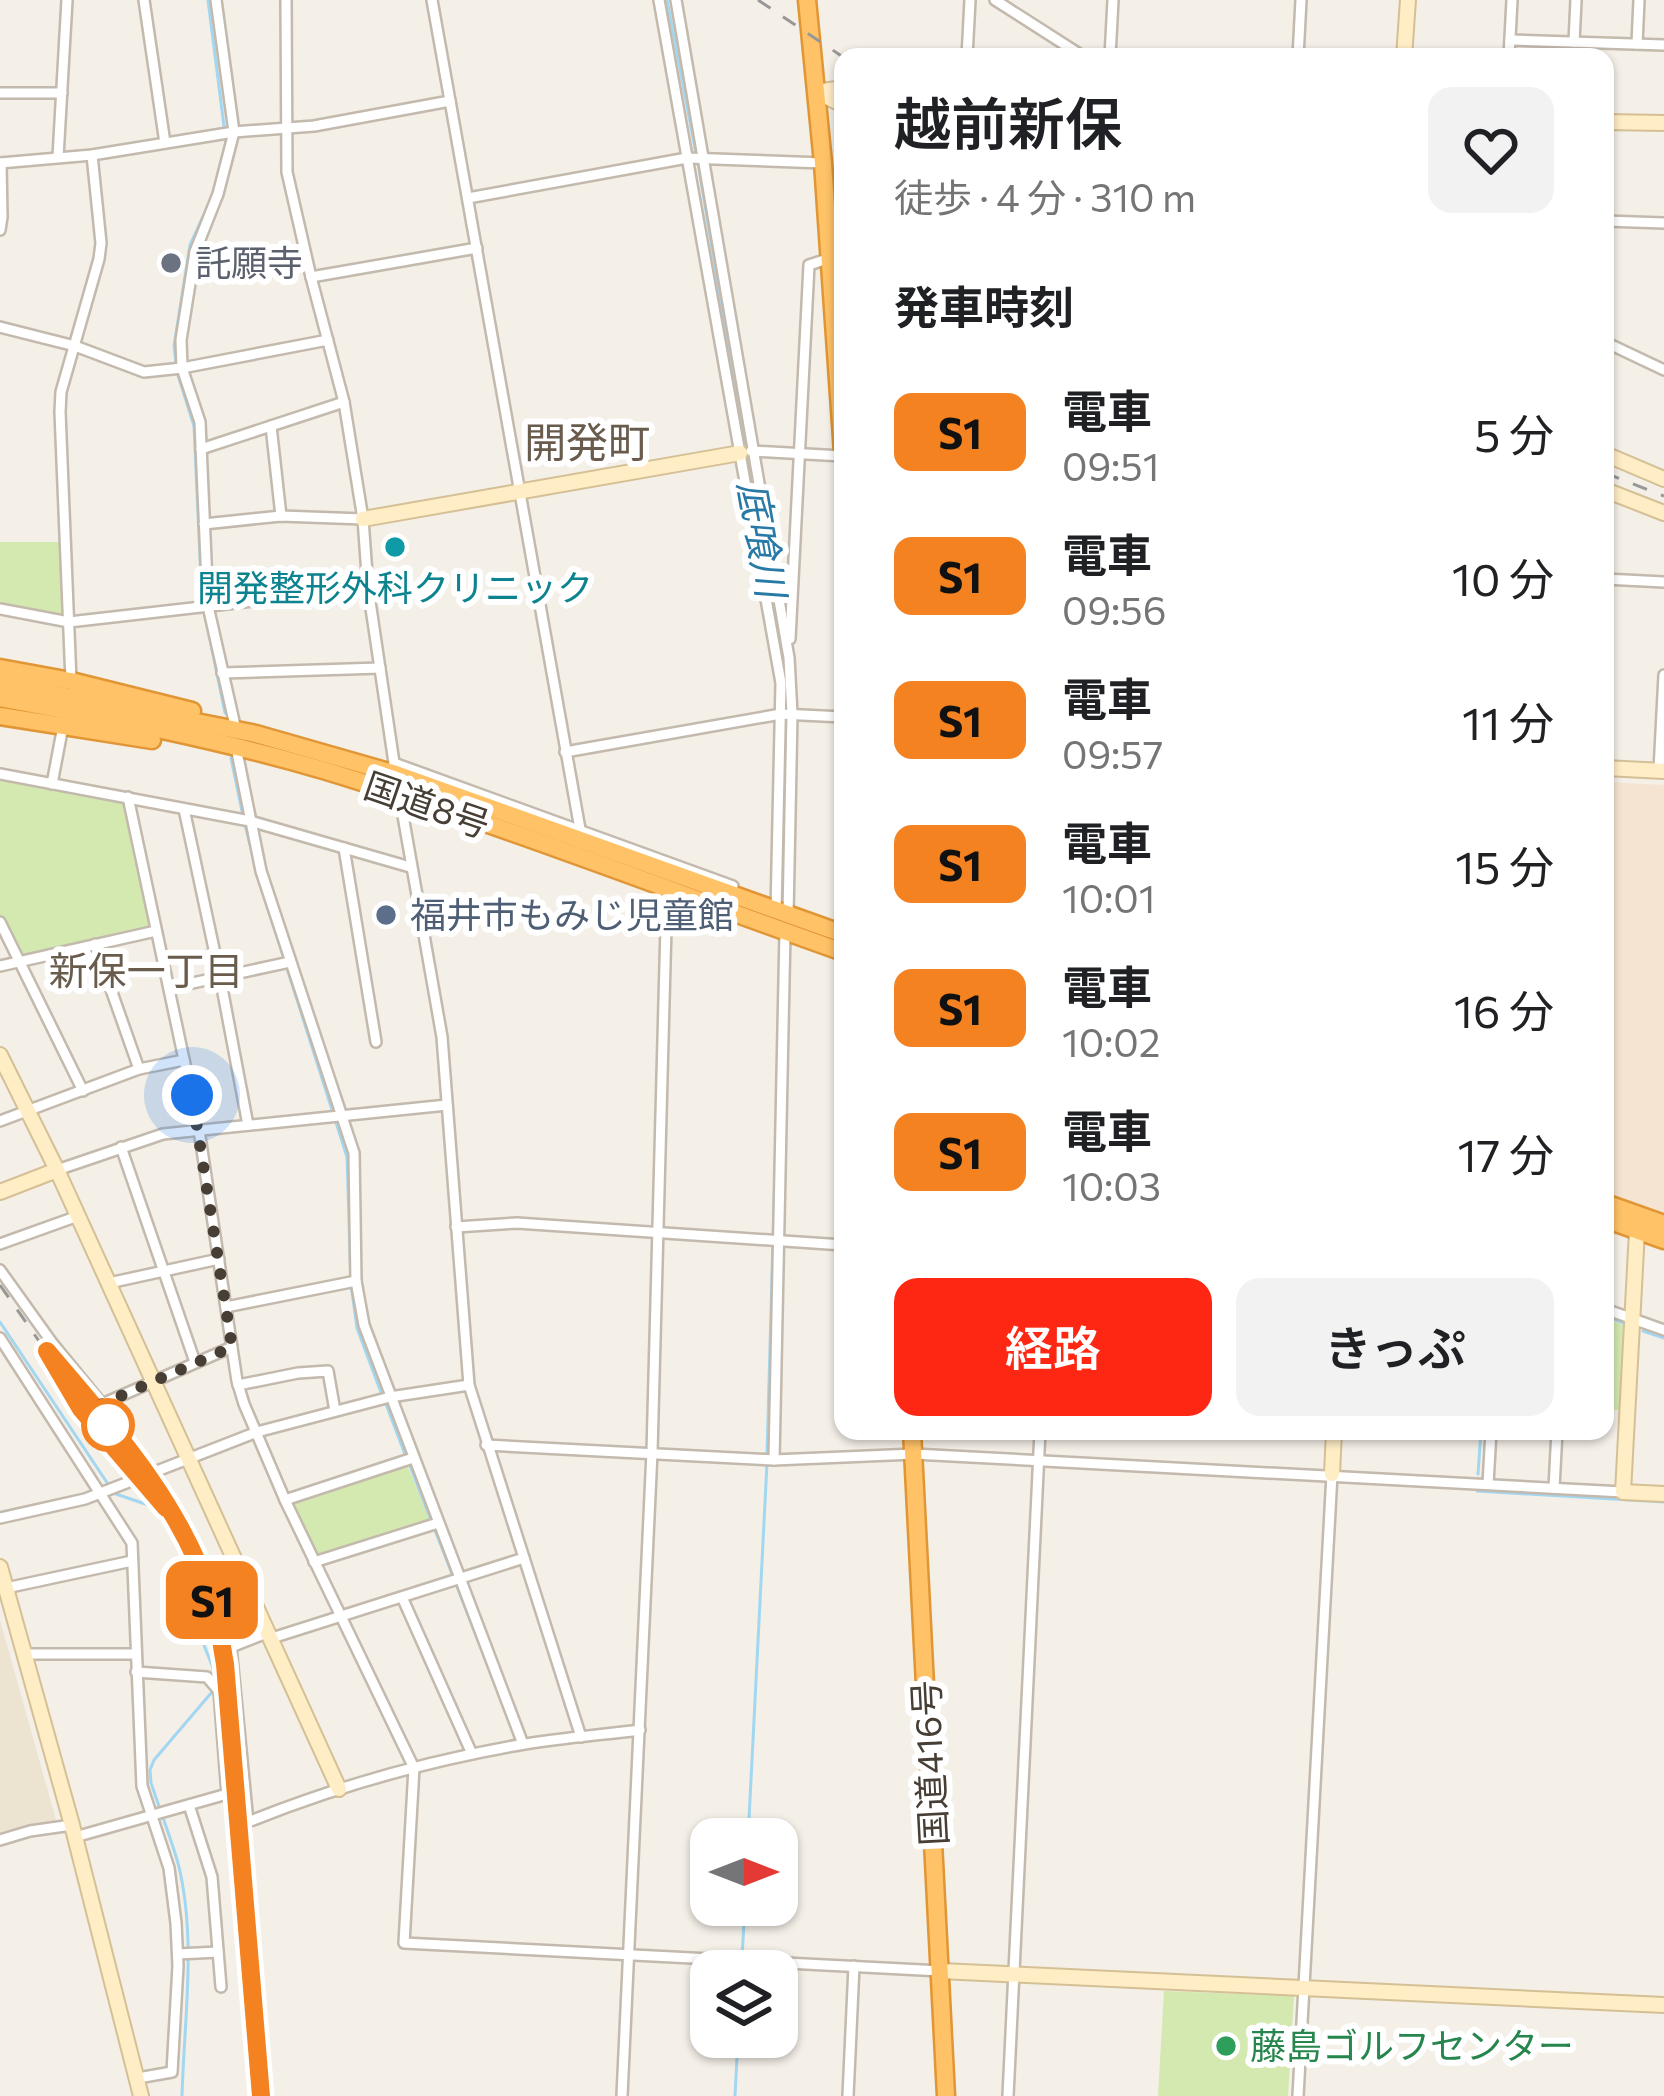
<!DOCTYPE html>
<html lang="ja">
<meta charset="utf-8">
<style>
:root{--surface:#fff;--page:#f2f2f2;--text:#202124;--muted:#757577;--accent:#fe2714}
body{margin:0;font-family:Commissioner,"Noto Sans JP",sans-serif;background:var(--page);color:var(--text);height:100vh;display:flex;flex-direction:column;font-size:45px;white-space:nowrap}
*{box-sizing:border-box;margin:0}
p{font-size:39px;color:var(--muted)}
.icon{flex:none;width:66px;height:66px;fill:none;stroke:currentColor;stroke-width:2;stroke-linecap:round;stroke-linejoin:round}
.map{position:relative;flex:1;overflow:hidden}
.sheet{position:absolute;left:834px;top:48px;width:780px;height:1392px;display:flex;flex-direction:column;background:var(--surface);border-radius:24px;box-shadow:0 3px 9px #0004}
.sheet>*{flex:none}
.badge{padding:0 24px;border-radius:18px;font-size:42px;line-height:78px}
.needle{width:78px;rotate:90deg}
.fabs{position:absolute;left:690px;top:1818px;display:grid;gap:24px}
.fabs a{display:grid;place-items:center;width:108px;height:108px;border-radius:24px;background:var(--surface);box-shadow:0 3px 9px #0004;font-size:60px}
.you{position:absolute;width:60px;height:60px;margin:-30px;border:9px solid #fff;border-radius:50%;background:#1a73e8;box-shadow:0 0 0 18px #1a73e833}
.map>.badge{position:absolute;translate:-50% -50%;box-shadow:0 0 0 6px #fff}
h2{padding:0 60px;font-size:45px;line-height:108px}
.round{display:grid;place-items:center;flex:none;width:126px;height:126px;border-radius:24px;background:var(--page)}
.head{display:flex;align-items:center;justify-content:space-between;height:204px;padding:0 60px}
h1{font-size:57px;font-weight:600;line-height:90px}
.primary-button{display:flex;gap:24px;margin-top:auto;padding:24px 60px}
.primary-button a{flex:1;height:138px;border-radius:24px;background:var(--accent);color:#fff;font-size:48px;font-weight:600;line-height:138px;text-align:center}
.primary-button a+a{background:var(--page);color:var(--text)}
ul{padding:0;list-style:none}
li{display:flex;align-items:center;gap:36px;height:144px;padding:0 60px}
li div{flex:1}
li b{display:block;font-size:45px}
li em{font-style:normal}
li .badge{min-width:132px;font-weight:700;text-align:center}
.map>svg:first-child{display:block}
.commercial{fill:#f6e4d2}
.education{fill:#ede3d1}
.green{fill:#d3e9af}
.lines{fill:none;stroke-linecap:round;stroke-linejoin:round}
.stream{stroke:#a2d7f2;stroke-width:3}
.street-casing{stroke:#c3b9ad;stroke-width:14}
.secondary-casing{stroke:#d5c096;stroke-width:18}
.highway-casing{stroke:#e19635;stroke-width:21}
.street{stroke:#fff;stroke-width:9}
.secondary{stroke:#ffedc6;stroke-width:14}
.highway{stroke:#ffc267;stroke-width:16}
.rail{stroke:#979797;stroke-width:3;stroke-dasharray:15 15;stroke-linecap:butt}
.line-casing{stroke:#fff;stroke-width:27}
.line{stroke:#f58220;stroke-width:18}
.walk{stroke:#473f36;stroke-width:12;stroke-dasharray:0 21.6}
.worship-dot{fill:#6b7280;stroke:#fff;stroke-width:4.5}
.culture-dot{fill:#0f9aa8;stroke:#fff;stroke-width:4.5}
.service-dot{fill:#5c6f8a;stroke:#fff;stroke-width:4.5}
.stop-dot{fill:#fff;stroke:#f58220;stroke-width:6}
.leisure-dot{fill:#2e9e5b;stroke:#fff;stroke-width:4.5}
.labels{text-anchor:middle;stroke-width:12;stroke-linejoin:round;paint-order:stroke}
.worship-label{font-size:36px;fill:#5b616d;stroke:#fff;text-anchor:start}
.culture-label{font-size:36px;fill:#0d838f;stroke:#fff}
.street-label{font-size:36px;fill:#473f36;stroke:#fff}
.service-label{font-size:36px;fill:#4e5e75;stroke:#fff;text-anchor:start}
.leisure-label{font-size:36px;fill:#27864d;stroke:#fff;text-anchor:start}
.water-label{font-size:39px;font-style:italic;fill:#2979a6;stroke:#fff}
.neighbourhood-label{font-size:39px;fill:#6a5c4d;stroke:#fff}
.quarter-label{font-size:42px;fill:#6a5c4d;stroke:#fff}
</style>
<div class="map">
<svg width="1664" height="2096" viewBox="0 0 1664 2096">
<rect width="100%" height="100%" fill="#f4efe7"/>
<polygon class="commercial" points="1605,782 1664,785 1664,1213 1605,1192"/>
<polygon class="education" points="0,1620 56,1820 0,1835"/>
<g class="green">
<polygon points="0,542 66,542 69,618 0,608"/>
<polygon points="0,774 128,797 156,931 19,961 0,922"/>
<polygon points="1605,1318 1626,1326 1622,1410 1605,1410"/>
<polygon points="405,1460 431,1522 314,1562 286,1502"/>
<polygon points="1164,1991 1294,1996 1288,2096 1158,2096"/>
</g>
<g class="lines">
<g class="stream">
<polyline points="667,0 696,154"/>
<polyline points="698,163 745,448 785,668"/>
<polyline points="176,363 174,346 190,245 213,195 226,142 208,0"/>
<polyline points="177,372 194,426 202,601 225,713"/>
<polyline points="231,758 243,816"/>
<polyline points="245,825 256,868"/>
<polyline points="258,877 347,1157 351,1284 357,1328 382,1395"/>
<polyline points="783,902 787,720"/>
<polyline points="1605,1316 1624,1323"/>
<polyline points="0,1322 108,1484"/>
<polyline points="1643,1331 1664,1338"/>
<polyline points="386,1404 406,1457"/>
<polyline points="767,1454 777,1097"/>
<polyline points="410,1466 516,1738"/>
<polyline points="1478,1474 1481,1431"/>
<polyline points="1477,1491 1664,1502"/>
<polyline points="116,1494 154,1507 167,1519 187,1559 187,1602 213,1668 213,1677"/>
<polyline points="748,1839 767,1463"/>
<polyline points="742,1957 745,1905"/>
<path d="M182,2096C184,2020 197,1938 178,1863C170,1836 160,1810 151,1783L150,1770L154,1760L212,1692V1687"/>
<polyline points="735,2096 738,2037"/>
</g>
<g class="street-casing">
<g id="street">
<polyline points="144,0 165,143"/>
<polyline points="216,0 234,132 218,194 195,252 181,340 182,368 200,422 208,606 236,730"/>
<polyline points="286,0 287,172 311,277 344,402 363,519 368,588 396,776"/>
<polyline points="432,0 580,829"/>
<polyline points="659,0 781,683 776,911"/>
<polyline points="676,0 789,658 792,714 788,915"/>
<polyline points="995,0 1084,57"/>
<polyline points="1510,40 1664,45"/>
<polyline points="1574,42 1576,0"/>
<polyline points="1637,44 1639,0"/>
<polyline points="967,57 970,0"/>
<polyline points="1110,57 1113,0"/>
<polyline points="1298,57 1301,0"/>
<polyline points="1509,57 1512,0"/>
<polyline points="0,93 62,93"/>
<polyline points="58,157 67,0"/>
<polyline points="0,163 92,155 234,132 314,126 450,101"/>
<polyline points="468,198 687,158 823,163"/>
<polyline points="1605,221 1664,223"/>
<polyline points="0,230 2,217 1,163"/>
<polyline points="311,277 477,248"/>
<polyline points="0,327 75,346 144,372 182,368 328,340"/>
<polyline points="1605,342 1664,370"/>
<polyline points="271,426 281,516"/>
<polyline points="201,449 344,402"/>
<polyline points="751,451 842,456"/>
<polyline points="204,524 281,516 363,519"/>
<polyline points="1605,579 1664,582"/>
<polyline points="0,609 69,622 368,588"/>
<polyline points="790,639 809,265 830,258"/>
<polyline points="222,673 380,668"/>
<polyline points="71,681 60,412 61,392 99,259 101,243 92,155"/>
<polyline points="236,747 261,871 354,1153 356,1281 364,1325 523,1744"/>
<polyline points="565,752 781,714 843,717"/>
<polyline points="394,763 733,886"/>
<polyline points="1659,770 1664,675"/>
<polyline points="0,774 250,821 410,867"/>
<polyline points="52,784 63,726"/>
<polyline points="399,793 442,1037 469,1385 581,1737"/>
<polyline points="128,797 199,1130 237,1381 244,1404 285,1500 414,1768 404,1943 941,1971"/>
<polyline points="184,809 220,977 248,1125"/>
<polyline points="344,848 376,1042"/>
<polyline points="0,922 83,1091"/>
<polyline points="95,944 139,1069"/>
<polyline points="0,966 156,931"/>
<polyline points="169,988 290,962"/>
<polyline points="0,1121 139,1069 184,1060"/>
<polyline points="121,1147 195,1362"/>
<polyline points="57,1170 163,1134 447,1105"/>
<polyline points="456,1227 517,1223 843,1245"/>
<polyline points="0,1244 78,1216"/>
<polyline points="0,1270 53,1344 102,1404 232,1347"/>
<polyline points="109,1283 219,1259"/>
<polyline points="226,1307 356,1281"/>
<polyline points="1605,1309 1664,1330"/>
<polyline points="0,1338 132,1543 142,1786 169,1868 176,1923 178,1966 172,2072 138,2078"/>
<polyline points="238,1385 298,1373 328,1371 335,1411"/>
<polyline points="486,1445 774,1460 914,1454 1623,1492"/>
<polyline points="774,1460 785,932"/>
<polyline points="1488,1484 1491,1431"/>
<polyline points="1554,1488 1557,1431"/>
<polyline points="285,1500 413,1458"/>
<polyline points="0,1518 85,1499 257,1432 390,1397 469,1385"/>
<polyline points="314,1562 438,1523"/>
<polyline points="6,1588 132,1561"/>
<polyline points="402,1597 472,1754"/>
<path d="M269,1632L231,1647L248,1822C335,1787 427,1761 519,1745C559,1738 600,1735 640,1730"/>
<polyline points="272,1638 524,1558"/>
<polyline points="25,1654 135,1654"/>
<polyline points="189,1805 212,1877 221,1987"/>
<polyline points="75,1837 227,1794 219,1691 207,1677 136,1672"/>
<polyline points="0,1840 30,1831 72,1825"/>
<polyline points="178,1954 218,1952"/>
<polyline points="622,2096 652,1452 667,889"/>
<polyline points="848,2096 854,1966"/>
<polyline points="1008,2096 1040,1431"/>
<polyline points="1298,2096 1332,1474"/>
</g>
</g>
<g class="secondary-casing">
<g id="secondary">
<polyline points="1404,57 1408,0"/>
<polyline points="816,92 843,105"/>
<polyline points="816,92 843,88"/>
<polyline points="1605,122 1664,123"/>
<polyline points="1605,454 1664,479"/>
<polyline points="1605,490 1664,513"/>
<polyline points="363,519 740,453"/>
<polyline points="1605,768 1664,771"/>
<polyline points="0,1055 57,1170 339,1789"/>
<polyline points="0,1192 57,1170"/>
<polyline points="1637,1231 1623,1492 1664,1494"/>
<polyline points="1332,1474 1334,1431"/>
<polyline points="0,1567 72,1825 141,2096"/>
<polyline points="941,1971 1664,2005"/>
</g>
</g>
<g class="highway-casing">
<g id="highway">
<polyline points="807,0 823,163 843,453"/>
<polyline points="0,668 71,681 192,711"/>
<polyline points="0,683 256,734 396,774 843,934"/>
<path d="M0,698C108,718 217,739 323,770C498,823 670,891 843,952"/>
<polyline points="0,716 152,740"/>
<polyline points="1605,1203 1664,1224"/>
<polyline points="1605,1219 1664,1240"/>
<polyline points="912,1431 946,2096"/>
</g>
</g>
<use href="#street" class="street"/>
<use href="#secondary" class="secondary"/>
<use href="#highway" class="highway"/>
<g class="rail">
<polyline points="758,0 843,57"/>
<polyline points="1605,473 1664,496"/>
<polyline points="0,1285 55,1364"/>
<path d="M47,1351C113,1429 179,1501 212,1600C219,1620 221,1643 225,1664L261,2096"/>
</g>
</g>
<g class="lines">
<g class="line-casing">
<path id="line" d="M166,1508L81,1409L47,1351C113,1429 179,1500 212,1600C219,1620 221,1643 225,1664L261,2096"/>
</g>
<use href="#line" class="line"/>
<polyline class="walk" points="108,1425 102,1404 232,1347 192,1095"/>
</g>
<circle class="worship-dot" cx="171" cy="263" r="12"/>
<circle class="culture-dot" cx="395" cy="547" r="12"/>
<circle class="service-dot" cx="386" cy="915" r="12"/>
<circle class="stop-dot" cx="108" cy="1425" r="24"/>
<circle class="leisure-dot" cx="1226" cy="2046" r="12"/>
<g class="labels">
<g class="worship-label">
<text x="195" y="276">託願寺</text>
</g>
<g class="culture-label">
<text x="395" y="601">開発整形外科クリニック</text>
</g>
<g class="street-label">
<text transform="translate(427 805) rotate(19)" y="13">国道8号</text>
<text transform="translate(930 1763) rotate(-93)" y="13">国道416号</text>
</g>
<g class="service-label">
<text x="410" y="928">福井市もみじ児童館</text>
</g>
<g class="leisure-label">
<text x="1250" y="2059">藤島ゴルフセンター</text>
</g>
<g class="water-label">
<text transform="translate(762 539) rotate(80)" y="14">底喰川</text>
</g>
<g class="neighbourhood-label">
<text x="146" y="985">新保一丁目</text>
</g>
<g class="quarter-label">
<text x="587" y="458">開発町</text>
</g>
</g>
</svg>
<div class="fabs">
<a><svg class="needle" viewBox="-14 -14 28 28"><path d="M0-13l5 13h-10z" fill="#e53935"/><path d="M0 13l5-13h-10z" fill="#757577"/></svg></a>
<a><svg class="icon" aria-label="layers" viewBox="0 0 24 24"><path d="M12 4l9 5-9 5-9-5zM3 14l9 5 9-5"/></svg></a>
</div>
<div class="you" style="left:192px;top:1095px"></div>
<b class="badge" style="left:212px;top:1600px;background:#f58220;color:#111">S1</b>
<section class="sheet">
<div class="head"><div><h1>越前新保</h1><p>徒歩 · 4 分 · 310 m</p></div><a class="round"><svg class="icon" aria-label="heart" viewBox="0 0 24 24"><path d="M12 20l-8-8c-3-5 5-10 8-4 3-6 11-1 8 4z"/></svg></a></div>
<h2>発車時刻</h2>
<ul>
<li><span class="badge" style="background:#f58220;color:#111">S1</span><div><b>電車</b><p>09:51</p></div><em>5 分</em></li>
<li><span class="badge" style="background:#f58220;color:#111">S1</span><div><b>電車</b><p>09:56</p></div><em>10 分</em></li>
<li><span class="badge" style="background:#f58220;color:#111">S1</span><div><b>電車</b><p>09:57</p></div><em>11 分</em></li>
<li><span class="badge" style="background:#f58220;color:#111">S1</span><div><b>電車</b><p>10:01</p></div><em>15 分</em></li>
<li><span class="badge" style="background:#f58220;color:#111">S1</span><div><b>電車</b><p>10:02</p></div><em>16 分</em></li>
<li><span class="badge" style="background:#f58220;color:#111">S1</span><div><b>電車</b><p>10:03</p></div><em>17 分</em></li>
</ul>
<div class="primary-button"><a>経路</a><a>きっぷ</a></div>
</section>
</div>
